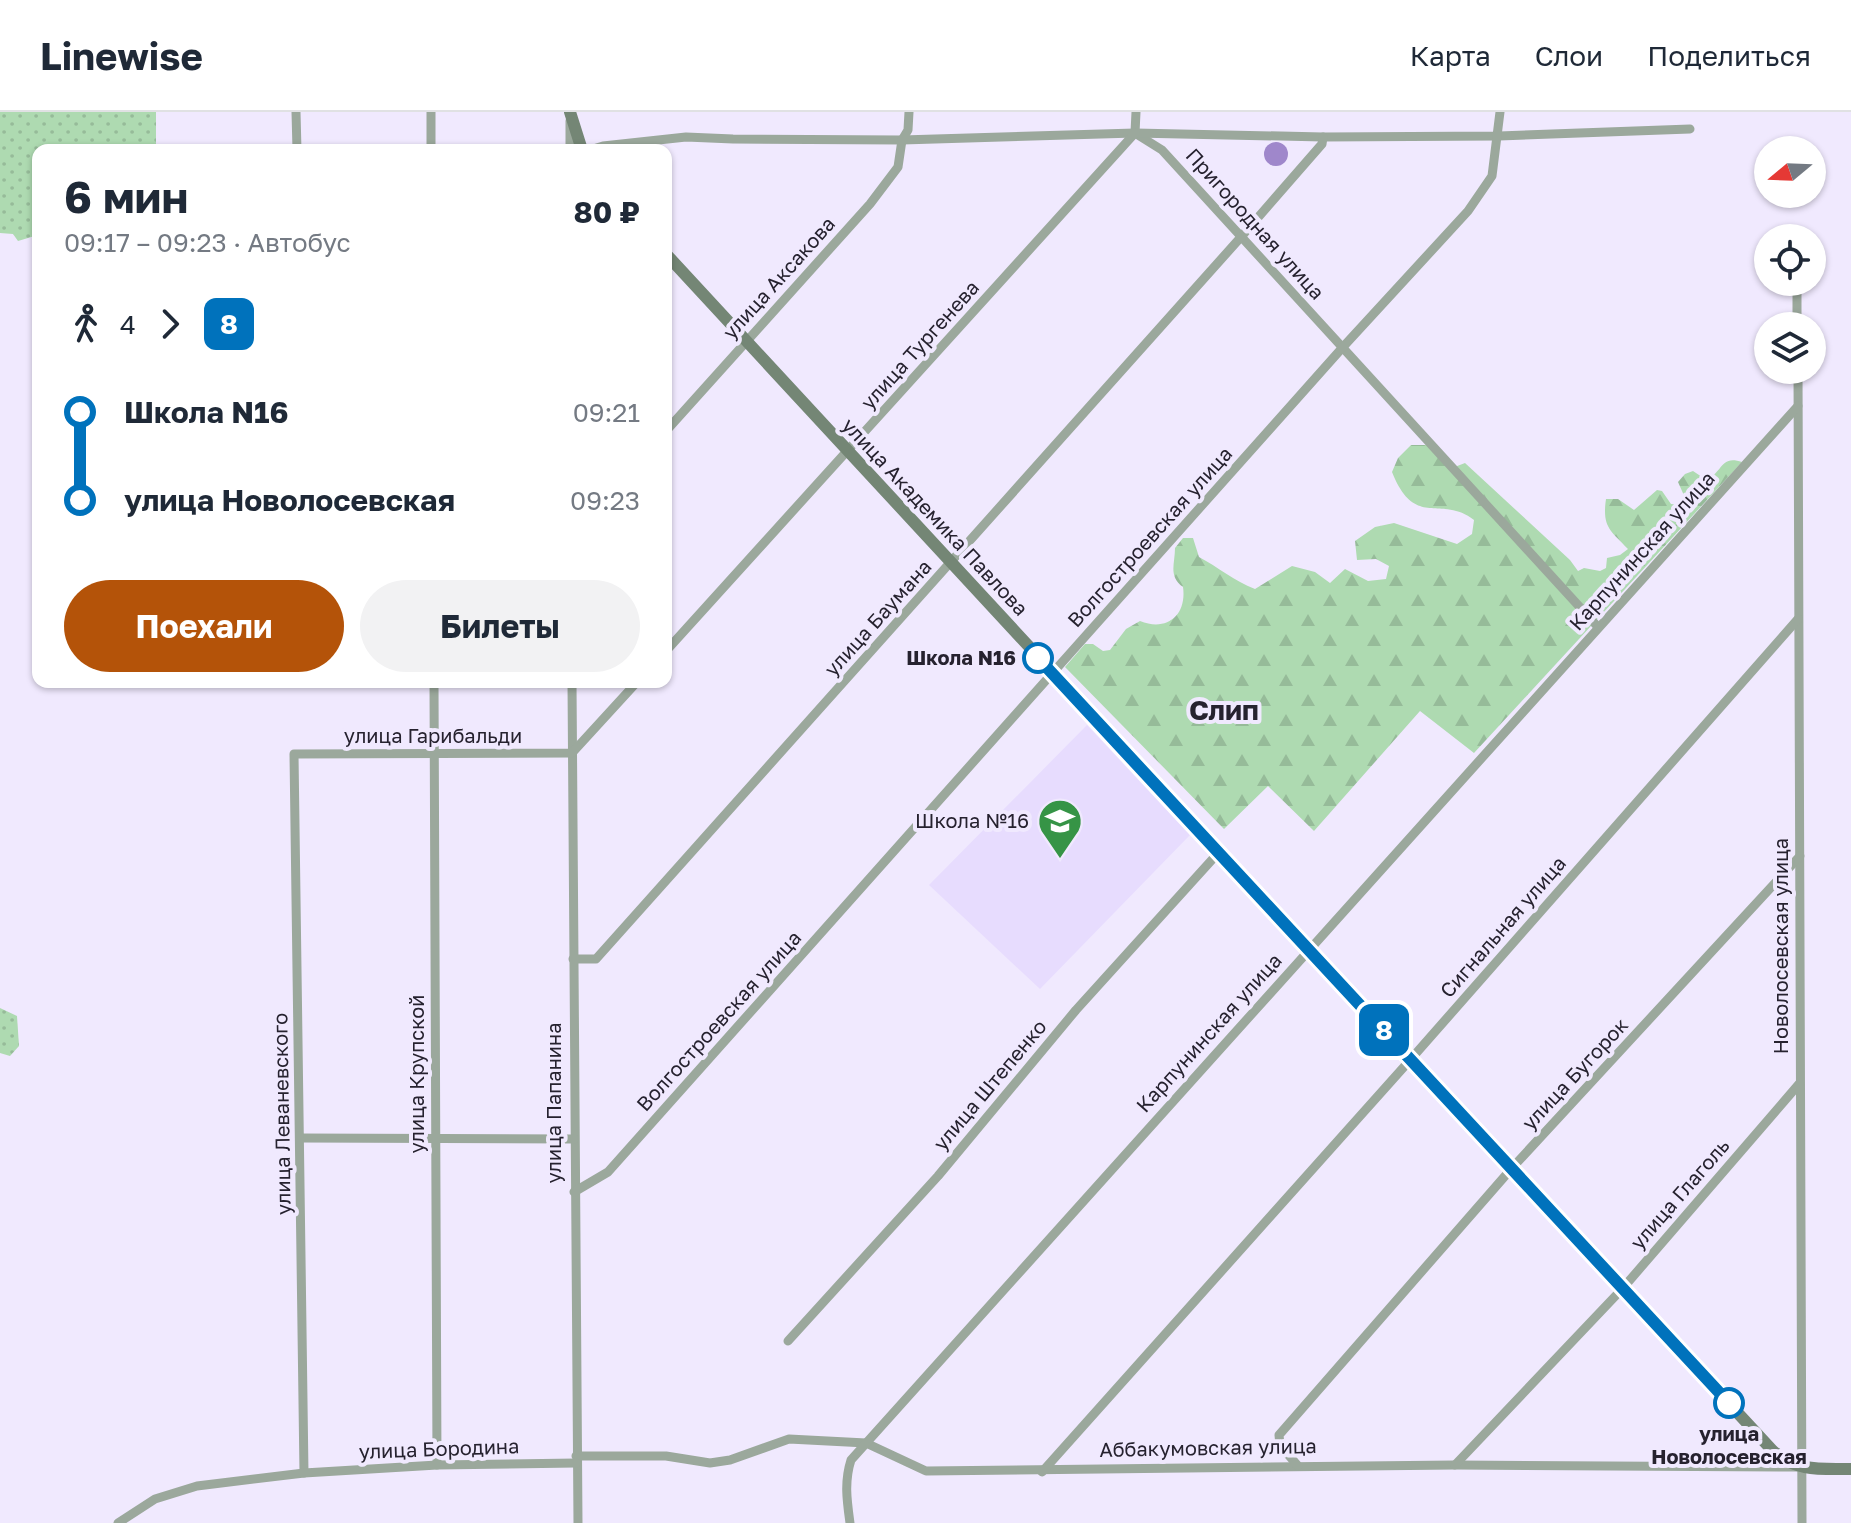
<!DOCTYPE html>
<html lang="ru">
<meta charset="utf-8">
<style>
:root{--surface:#fff;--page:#f2f2f3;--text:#1f2937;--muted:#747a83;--line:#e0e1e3;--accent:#b45309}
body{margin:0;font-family:"Golos Text",sans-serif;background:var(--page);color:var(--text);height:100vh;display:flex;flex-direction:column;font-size:30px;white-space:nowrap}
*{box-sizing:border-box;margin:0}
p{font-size:26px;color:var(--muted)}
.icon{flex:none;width:44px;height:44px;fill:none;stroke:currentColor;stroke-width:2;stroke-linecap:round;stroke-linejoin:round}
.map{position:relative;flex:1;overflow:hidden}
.sheet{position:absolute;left:32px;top:32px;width:640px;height:544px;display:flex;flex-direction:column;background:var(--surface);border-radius:16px;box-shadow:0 2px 6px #0004}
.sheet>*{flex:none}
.badge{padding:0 16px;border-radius:12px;font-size:28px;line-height:52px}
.needle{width:52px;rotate:251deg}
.buttons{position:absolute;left:1754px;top:24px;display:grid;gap:16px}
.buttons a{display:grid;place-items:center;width:72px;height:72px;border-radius:50%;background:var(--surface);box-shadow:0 2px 6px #0004;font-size:40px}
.map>.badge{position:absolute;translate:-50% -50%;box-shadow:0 0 0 4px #fff}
.legs{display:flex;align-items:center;gap:12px;height:88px;padding:0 32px;font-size:26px}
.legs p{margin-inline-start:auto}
.headline{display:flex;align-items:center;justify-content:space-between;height:136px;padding:0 32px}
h1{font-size:44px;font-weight:700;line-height:60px}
.button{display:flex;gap:16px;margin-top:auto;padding:16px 32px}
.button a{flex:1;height:92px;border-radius:48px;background:var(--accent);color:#fff;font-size:32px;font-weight:700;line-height:92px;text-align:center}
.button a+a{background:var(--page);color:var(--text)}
ul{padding:0 32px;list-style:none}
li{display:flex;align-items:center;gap:28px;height:88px;font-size:30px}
li i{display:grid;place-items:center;width:12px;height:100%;margin:0 10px;background:currentColor}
li i::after{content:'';width:20px;height:20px;margin:-10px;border:6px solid;border-radius:50%;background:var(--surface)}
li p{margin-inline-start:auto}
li:first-child i{background:linear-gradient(#0000 50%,currentColor 0)}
li:last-child i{background:linear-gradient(currentColor 50%,#0000 0)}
header{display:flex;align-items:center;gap:48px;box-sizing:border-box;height:112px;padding:0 40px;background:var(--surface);border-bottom:2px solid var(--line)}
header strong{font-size:38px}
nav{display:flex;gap:44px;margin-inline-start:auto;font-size:28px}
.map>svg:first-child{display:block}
.built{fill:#e7dcfe}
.grass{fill:url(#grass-dots)}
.forest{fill:url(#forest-firs)}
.water{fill:#9f87cb}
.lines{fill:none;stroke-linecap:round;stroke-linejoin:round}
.street{stroke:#9ba89c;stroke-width:9}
.secondary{stroke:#748675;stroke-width:12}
.line-1-casing{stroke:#fff;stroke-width:18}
.line-1{stroke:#0072bc;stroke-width:12}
.stop-1-dot{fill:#fff;stroke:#0072bc;stroke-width:4}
.labels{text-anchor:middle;stroke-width:8;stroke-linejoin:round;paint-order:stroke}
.street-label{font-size:20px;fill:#26222f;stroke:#f0e9fe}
.stop-label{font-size:20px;font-weight:bold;fill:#26222f;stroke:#f0e9fe;text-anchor:end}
.poi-label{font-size:20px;fill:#26222f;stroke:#f0e9fe;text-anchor:end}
.district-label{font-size:28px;font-weight:bold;fill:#26222f;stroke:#f0e9fe}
</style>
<header>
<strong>Linewise</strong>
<nav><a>Карта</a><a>Слои</a><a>Поделиться</a></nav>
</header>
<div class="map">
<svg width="1851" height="1411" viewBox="0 0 1851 1411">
<defs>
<pattern id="grass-dots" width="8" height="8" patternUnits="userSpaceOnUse" patternTransform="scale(2)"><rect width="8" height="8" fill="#aedab1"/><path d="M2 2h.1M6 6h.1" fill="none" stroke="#96bb99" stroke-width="1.8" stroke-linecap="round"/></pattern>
<pattern id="forest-firs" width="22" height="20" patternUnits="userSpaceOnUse" patternTransform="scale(2)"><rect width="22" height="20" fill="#aedab1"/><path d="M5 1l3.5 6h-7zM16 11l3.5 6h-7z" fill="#96bb99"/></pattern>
</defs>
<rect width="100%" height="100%" fill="#f0e9fe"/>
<polygon class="built" points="1087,613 1190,723 1040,877 929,773"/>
<g class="grass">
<polygon points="0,0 156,0 156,38 38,38 38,123 18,129 13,122 0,121"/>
<polygon points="0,896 17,904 19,934 10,944 0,941"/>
</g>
<path class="forest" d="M1411,333H1428L1452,356L1465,351L1570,448L1578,459L1584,456L1600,459L1606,456L1607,446L1620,443L1628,437C1610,418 1602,415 1606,387H1618L1634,398L1657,378L1662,379L1671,392L1680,393L1686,388L1678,370L1685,362L1693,359L1705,367C1723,363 1719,342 1742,350L1474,641L1420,599L1314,719L1268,674L1224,717L1065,555L1085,532H1093L1103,539L1110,538L1126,517L1140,509C1167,520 1187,503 1183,475C1168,464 1175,452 1175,436L1183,426H1193L1199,445C1218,455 1234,469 1255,477L1292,454L1315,460L1330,471L1345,457L1368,469L1386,467L1389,454L1376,447L1357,448L1355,429L1375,415L1394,411L1457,432L1472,422L1474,408C1441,382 1415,418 1392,360L1398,346Z"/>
<circle class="water" cx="1276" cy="42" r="12"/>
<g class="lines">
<g class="street">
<polyline points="296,0 297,38"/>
<polyline points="570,9 570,38"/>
<polyline points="1135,21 1136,0"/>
<polyline points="1138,23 1162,38 1598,515"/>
<polyline points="431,38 431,0"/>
<polyline points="590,38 603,34 686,25 733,27 902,28 1135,21 1323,25 1499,24 1690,17"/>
<polyline points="1797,170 1797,214"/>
<polyline points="1798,258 1802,1411"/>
<polyline points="666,319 870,92 898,55 902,28 908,18 909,0"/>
<polyline points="666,539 1135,21"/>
<polyline points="434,570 437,1353"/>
<polyline points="572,570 578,1411"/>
<polyline points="573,847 596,847 1241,125 1322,32 1323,25"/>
<polyline points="300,1026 574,1027"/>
<polyline points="574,1080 608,1060 1343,235 1468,99 1492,64 1500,0"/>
<polyline points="788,1229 938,1064 1076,898 1219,740"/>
<polyline points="576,1344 666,1344 710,1351 730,1348 789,1327 866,1331 926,1359 1455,1353 1798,1355"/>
<polyline points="1455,1353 1623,1176 1799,972"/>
<polyline points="1298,1354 1280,1333 1279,1323 1512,1056 1800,744"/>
<polyline points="1042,1360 1411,947 1798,507"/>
<polyline points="304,1361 294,642 572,641 637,570"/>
<polyline points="118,1411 155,1387 197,1374 304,1361 437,1353 576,1351"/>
<path d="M850,1411C847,1389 844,1370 851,1348L1798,294"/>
</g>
<g class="secondary">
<polyline points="570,0 582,38"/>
<path d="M666,142L1772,1338C1795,1360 1822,1357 1851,1357"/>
</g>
</g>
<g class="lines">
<g class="line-1-casing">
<polyline id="line-1" points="1038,546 1729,1291"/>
</g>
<use href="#line-1" class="line-1"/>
</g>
<defs>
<g id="school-pin" transform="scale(2.3)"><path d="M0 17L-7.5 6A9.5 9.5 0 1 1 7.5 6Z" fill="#369446" stroke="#f0e9fe"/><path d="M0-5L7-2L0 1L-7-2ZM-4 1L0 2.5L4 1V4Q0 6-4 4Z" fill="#fff"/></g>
</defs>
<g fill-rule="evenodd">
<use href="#school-pin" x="1060" y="709"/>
</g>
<g class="stop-1-dot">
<circle cx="1038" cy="546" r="14"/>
<circle cx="1729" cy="1291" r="14"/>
</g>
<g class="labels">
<g class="street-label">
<text transform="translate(1255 112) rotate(48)" y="7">Пригородная улица</text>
<text transform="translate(779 166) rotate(-48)" y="7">улица Аксакова</text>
<text transform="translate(920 233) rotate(-48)" y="7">улица Тургенева</text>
<text transform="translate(935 405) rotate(47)" y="7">улица Академика Павлова</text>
<text transform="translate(1150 425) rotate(-48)" y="7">Волгостроевская улица</text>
<text transform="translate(1642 439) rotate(-48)" y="7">Карпунинская улица</text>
<text transform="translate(878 506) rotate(-48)" y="7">улица Баумана</text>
<text x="433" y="631">улица Гарибальди</text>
<text transform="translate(1503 815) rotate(-49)" y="7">Сигнальная улица</text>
<text transform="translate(1781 834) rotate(-90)" y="7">Новолосевская улица</text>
<text transform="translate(719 909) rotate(-48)" y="7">Волгостроевская улица</text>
<text transform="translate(1209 921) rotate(-48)" y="7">Карпунинская улица</text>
<text transform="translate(417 962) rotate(-90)" y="7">улица Крупской</text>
<text transform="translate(1575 962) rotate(-47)" y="7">улица Бугорок</text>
<text transform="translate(990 973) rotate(-50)" y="7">улица Штепенко</text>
<text transform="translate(554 991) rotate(-90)" y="7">улица Папанина</text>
<text transform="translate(282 1002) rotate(-91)" y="7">улица Леваневского</text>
<text transform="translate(1680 1082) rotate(-49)" y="7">улица Глаголь</text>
<text transform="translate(1208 1336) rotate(-1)" y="7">Аббакумовская улица</text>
<text transform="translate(439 1337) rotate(-2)" y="7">улица Бородина</text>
</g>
<g class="stop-label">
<text x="1016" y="553">Школа N16</text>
<text x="1729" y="1329" text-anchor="middle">улица<tspan x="1729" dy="23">Новолосевская</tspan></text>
</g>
<g class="poi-label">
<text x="1029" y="716">Школа №16</text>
</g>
<g class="district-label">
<text x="1224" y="608">Слип</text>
</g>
</g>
</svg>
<div class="buttons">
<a><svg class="needle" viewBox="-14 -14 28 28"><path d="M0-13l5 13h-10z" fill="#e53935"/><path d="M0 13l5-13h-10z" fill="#747a83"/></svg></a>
<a><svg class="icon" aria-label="locate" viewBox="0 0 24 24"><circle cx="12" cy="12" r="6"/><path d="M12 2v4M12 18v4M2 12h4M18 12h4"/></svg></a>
<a><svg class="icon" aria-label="layers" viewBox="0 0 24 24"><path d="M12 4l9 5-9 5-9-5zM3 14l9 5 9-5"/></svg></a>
</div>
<b class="badge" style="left:1384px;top:918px;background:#0072bc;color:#fff">8</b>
<section class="sheet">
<div class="headline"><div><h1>6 мин</h1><p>09:17 – 09:23 · Автобус</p></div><b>80 ₽</b></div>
<div class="legs"><svg class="icon" aria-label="walk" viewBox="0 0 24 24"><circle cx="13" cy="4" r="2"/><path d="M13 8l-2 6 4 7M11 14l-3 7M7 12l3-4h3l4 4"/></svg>4<svg class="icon" aria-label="forward" viewBox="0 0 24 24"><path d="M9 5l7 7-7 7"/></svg><b class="badge" style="background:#0072bc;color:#fff">8</b></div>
<ul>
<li><i style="color:#0072bc"></i><b>Школа N16</b><p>09:21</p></li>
<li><i style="color:#0072bc"></i><b>улица Новолосевская</b><p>09:23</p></li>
</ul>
<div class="button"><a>Поехали</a><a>Билеты</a></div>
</section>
</div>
